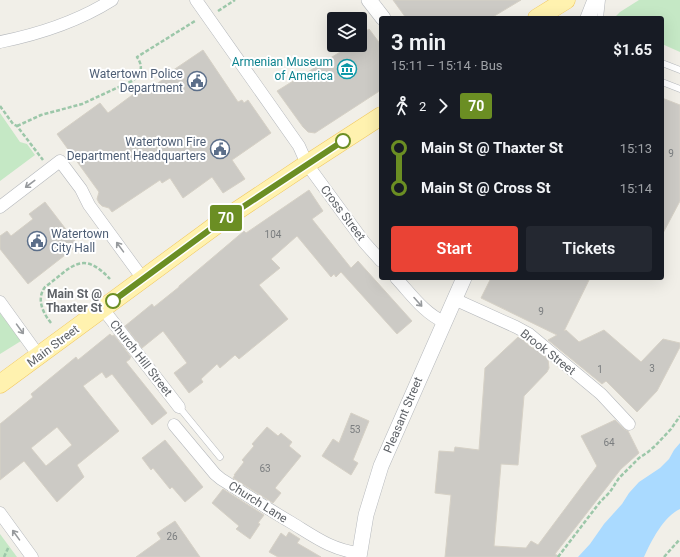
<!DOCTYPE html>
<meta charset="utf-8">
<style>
:root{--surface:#171b24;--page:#242831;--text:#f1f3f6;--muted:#9ea1a6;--accent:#ea4335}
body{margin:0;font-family:Roboto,sans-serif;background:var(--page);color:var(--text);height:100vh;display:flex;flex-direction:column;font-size:15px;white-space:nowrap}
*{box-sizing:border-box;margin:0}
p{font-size:13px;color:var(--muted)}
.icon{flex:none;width:22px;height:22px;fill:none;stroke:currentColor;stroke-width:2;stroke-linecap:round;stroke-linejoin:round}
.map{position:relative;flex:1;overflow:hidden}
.drawer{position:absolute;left:379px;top:16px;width:285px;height:264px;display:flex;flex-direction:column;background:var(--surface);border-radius:4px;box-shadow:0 4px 16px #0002}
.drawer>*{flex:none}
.badge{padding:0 8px;border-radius:3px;font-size:14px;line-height:26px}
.fabs{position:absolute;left:327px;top:12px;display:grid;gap:8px}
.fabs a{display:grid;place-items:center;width:40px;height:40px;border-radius:4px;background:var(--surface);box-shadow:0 4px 16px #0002;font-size:20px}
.map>.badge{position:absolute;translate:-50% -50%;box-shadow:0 0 0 2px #fff}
.legs{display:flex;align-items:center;gap:6px;height:44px;padding:0 12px;font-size:13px}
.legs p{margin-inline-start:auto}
.overview{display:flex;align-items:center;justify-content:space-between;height:68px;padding:0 12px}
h1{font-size:22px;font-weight:600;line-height:30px}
.cta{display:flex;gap:8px;margin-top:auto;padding:8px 12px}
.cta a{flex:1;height:46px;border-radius:4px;background:var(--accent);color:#fff;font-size:16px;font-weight:600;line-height:46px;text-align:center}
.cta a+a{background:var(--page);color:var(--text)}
ul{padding:0 12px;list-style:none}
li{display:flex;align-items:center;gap:14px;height:40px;font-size:15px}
li i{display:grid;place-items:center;width:6px;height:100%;margin:0 5px;background:currentColor}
li i::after{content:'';width:10px;height:10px;margin:-5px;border:3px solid;border-radius:50%;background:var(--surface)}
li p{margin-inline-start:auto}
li:first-child i{background:linear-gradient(#0000 50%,currentColor 0)}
li:last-child i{background:linear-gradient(currentColor 50%,#0000 0)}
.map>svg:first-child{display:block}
.green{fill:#c5e8c5}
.water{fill:#aadaff}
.building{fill:#cccac5;stroke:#d6d1c6;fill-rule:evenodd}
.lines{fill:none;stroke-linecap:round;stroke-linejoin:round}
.service-casing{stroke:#b5b8bc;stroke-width:7}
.minor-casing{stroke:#b5b8bc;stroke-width:13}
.tertiary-casing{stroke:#b5b8bc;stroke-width:16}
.primary-casing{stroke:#f2c960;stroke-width:19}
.path{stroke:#9cc7a9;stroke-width:2.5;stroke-dasharray:4 2;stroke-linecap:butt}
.service{stroke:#fff;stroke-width:6}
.minor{stroke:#fff;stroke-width:12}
.tertiary{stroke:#fff;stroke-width:15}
.primary{stroke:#fff2af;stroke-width:18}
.oneway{stroke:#979a9d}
.line-1-casing{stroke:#fff;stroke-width:9}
.line-1{stroke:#6b8e23;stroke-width:6}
.stop-1-dot{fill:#fff;stroke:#6b8e23;stroke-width:2}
.labels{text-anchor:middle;stroke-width:4;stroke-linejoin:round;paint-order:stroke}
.number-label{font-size:10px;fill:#7a7d7f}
.culture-label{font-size:12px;fill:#0d838f;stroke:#fff;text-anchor:end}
.service-label{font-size:12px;fill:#4e5e75;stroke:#fff;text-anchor:end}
.street-label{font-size:12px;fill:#5f6368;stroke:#fff}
.stop-label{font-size:12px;font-weight:bold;fill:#5f6368;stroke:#fff;text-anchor:end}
</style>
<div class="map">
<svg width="680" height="557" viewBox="0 0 680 557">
<rect width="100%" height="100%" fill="#f1efe8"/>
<g class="green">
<polygon points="639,0 680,0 680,52 662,44 662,18 614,18 620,12"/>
<polygon points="0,113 20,142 27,144 35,155 0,181"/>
<polygon points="0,313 21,341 0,354"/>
<polygon points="0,534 17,557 0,557"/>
</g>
<path class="water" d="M680,443V509C664,516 651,541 644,557H578L590,544L604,524L622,504L629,493L639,482L660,468L669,459L674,450Z"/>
<g class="building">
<polygon points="393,0 521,0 491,18 406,18"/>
<polygon points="369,29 381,45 381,90 318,131 315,133 308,132 303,127 277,91 345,49 342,45 360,45 360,35"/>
<polygon points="203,50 238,102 242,100 244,103 248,100 271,133 232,160 245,179 223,193 212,177 183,198 170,178 162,183 160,180 112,212 109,208 102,206 99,203 97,199 99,192 57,134 100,103 108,113 139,90 143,95 167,76 166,75"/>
<polygon points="662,98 680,105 680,201 662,235"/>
<polygon points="309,190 323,211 312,219 351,268 358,261 412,321 397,334 341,272 336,277 334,274 331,277 297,236 271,259 280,268 259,285 288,319 239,359 235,355 220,368 217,364 201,379 203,382 189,393 174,373 187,363 163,331 142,348 125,326 152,304 154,307 179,287 179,286 244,231 246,233"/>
<polygon points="45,202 78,245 28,284 0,249 0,236 7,231 11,236 33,219 29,214"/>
<polygon points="491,278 590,278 564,331 566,330 579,342 604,330 641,362 663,339 680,343 680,347 657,391 637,412 606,381 602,384 548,340 557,335 481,298"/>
<path d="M110,334L112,336L114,335L131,357L130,358V359L126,362L167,413L152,425L112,374L106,378L102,372L83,386L119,431L77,465L84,477L57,502L24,461L0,480V424L33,397L31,394L76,357L78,360ZM57,427L72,445L46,466L31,448Z"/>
<polygon points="518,337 522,339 532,348 534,348 548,359 549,368 547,372 524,396 518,465 501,464 494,546 526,548 531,541 538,545 597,466 581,436 615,420 624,429 628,431 639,453 621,469 555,554 560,557 445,557 451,495 435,493 439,451 454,452 455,447 479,450 485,368"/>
<polygon points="351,413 369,421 353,460 358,463 351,475 322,456 333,439 339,443"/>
<polygon points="267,427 278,436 281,433 292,442 289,446 301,456 275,488 281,493 273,503 233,478 235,475 234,475 244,462 242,460 254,446 252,444"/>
<polygon points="165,440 203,487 185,502 172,487 170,489 153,468 151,470 142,458"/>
<polygon points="223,489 264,515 258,523 260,524 250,539 236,529 239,526 212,503"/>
<polygon points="175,521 200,557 136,557 161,539 157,533"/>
<polygon points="289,532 300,539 297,543 321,557 278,557 269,552 281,533 286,537"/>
</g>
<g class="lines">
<g class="service-casing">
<g id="service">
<polyline points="600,18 602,0"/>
<polyline points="662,63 680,70"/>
<polyline points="662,82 680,89"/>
<polyline points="179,407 220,457"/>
</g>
</g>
<g class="minor-casing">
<g id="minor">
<polyline points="196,0 299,146 307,164 312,171 364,242 381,261"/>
<path d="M0,42C40,34 77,22 112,0"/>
<polyline points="0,207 60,161 81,189 89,205 143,279"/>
<path d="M396,278C411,294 424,313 444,322"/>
<polyline points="454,299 516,327 529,334 601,394 629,424"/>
<polyline points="0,302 39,356"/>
<polyline points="103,309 179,407"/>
<path d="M174,425L215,474L221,479C245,494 268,509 292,523C315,537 332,550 359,553"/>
<polyline points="0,513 32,557"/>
</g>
</g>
<g class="tertiary-casing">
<g id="tertiary">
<polyline points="369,0 383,18"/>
<polyline points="588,18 595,0"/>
<polyline points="359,557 366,515 381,466 464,278"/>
</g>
</g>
<g class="primary-casing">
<g id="primary">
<polyline points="537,18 566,0"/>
<polyline points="0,384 223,220 307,164 381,116"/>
</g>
</g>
<g class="path">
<polyline points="218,11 235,0"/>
<polyline points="0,106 13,124 17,126 43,160"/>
<path d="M17,126L41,115L82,104L132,81C141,75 144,67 137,57L195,21"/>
<path d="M51,323C43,313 36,299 45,287C72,267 82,249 110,279"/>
<polyline points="4,557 9,546"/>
<polyline points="558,557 600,502 610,492 619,478 639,458 648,452 655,446 671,429 680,416"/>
<polyline points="664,557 680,539"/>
</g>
<use href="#service" class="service"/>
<use href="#minor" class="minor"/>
<use href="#tertiary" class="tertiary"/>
<use href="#primary" class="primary"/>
</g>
<defs><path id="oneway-shaft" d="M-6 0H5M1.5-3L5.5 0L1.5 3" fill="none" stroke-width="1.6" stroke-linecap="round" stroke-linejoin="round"/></defs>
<g class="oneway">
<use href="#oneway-shaft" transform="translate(30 184) rotate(143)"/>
<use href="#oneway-shaft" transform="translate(120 247) rotate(-126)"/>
<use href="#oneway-shaft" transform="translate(418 302) rotate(48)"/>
<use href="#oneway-shaft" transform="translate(20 329) rotate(54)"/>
<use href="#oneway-shaft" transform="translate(16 535) rotate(-126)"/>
</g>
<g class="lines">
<g class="line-1-casing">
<polyline id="line-1" points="113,301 223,220 343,141"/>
</g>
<use href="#line-1" class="line-1"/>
</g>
<defs>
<g id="museum-ring" transform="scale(1)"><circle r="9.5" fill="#fff" stroke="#0f9aa8" stroke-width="1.5"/><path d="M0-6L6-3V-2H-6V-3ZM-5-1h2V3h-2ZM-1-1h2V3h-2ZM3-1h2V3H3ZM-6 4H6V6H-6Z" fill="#0f9aa8"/></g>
<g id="civic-ring" transform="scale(1)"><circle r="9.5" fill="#fff" stroke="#5c6f8a" stroke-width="1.5"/><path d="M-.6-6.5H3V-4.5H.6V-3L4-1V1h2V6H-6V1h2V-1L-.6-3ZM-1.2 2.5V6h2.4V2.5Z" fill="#5c6f8a"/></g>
</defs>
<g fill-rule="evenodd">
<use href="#museum-ring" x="347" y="69"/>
<use href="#civic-ring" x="197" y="81"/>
<use href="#civic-ring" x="220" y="149"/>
<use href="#civic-ring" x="37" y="241"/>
</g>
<g class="stop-1-dot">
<circle cx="343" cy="141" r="7"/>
<circle cx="113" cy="301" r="7"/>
</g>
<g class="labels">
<g class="number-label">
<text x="671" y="157">9</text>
<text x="273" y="238">104</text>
<text x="541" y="315">9</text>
<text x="652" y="372">3</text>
<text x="600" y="373">1</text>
<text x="355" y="433">53</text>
<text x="609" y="446">64</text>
<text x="265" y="472">63</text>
<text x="172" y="540">26</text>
</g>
<g class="culture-label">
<text x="333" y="66">Armenian Museum<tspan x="333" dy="14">of America</tspan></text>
</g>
<g class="service-label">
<text x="183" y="78">Watertown Police<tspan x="183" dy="14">Department</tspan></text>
<text x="206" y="146">Watertown Fire<tspan x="206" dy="14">Department Headquarters</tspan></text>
<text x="51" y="238" text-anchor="start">Watertown<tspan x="51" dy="14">City Hall</tspan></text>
</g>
<g class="street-label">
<text transform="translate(343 213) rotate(53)" y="4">Cross Street</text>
<text transform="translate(53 346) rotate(-37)" y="4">Main Street</text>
<text transform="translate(548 352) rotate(38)" y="4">Brook Street</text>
<text transform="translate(141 358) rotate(52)" y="4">Church Hill Street</text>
<text transform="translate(403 415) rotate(-67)" y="4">Pleasant Street</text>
<text transform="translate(258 502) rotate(32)" y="4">Church Lane</text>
</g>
<g class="stop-label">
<text x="102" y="298">Main St @<tspan x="102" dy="14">Thaxter St</tspan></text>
</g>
</g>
</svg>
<div class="fabs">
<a><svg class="icon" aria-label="layers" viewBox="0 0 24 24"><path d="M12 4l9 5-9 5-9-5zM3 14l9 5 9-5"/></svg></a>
</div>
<b class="badge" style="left:226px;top:218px;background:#6b8e23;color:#fff">70</b>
<section class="drawer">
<div class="overview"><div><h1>3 min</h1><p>15:11 – 15:14 · Bus</p></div><b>$1.65</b></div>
<div class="legs"><svg class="icon" aria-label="walk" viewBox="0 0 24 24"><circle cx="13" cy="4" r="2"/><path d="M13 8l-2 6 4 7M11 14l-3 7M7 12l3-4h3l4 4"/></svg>2<svg class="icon" aria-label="forward" viewBox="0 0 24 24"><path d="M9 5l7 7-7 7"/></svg><b class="badge" style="background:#6b8e23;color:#fff">70</b></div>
<ul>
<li><i style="color:#6b8e23"></i><b>Main St @ Thaxter St</b><p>15:13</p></li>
<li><i style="color:#6b8e23"></i><b>Main St @ Cross St</b><p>15:14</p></li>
</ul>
<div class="cta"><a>Start</a><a>Tickets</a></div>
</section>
</div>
